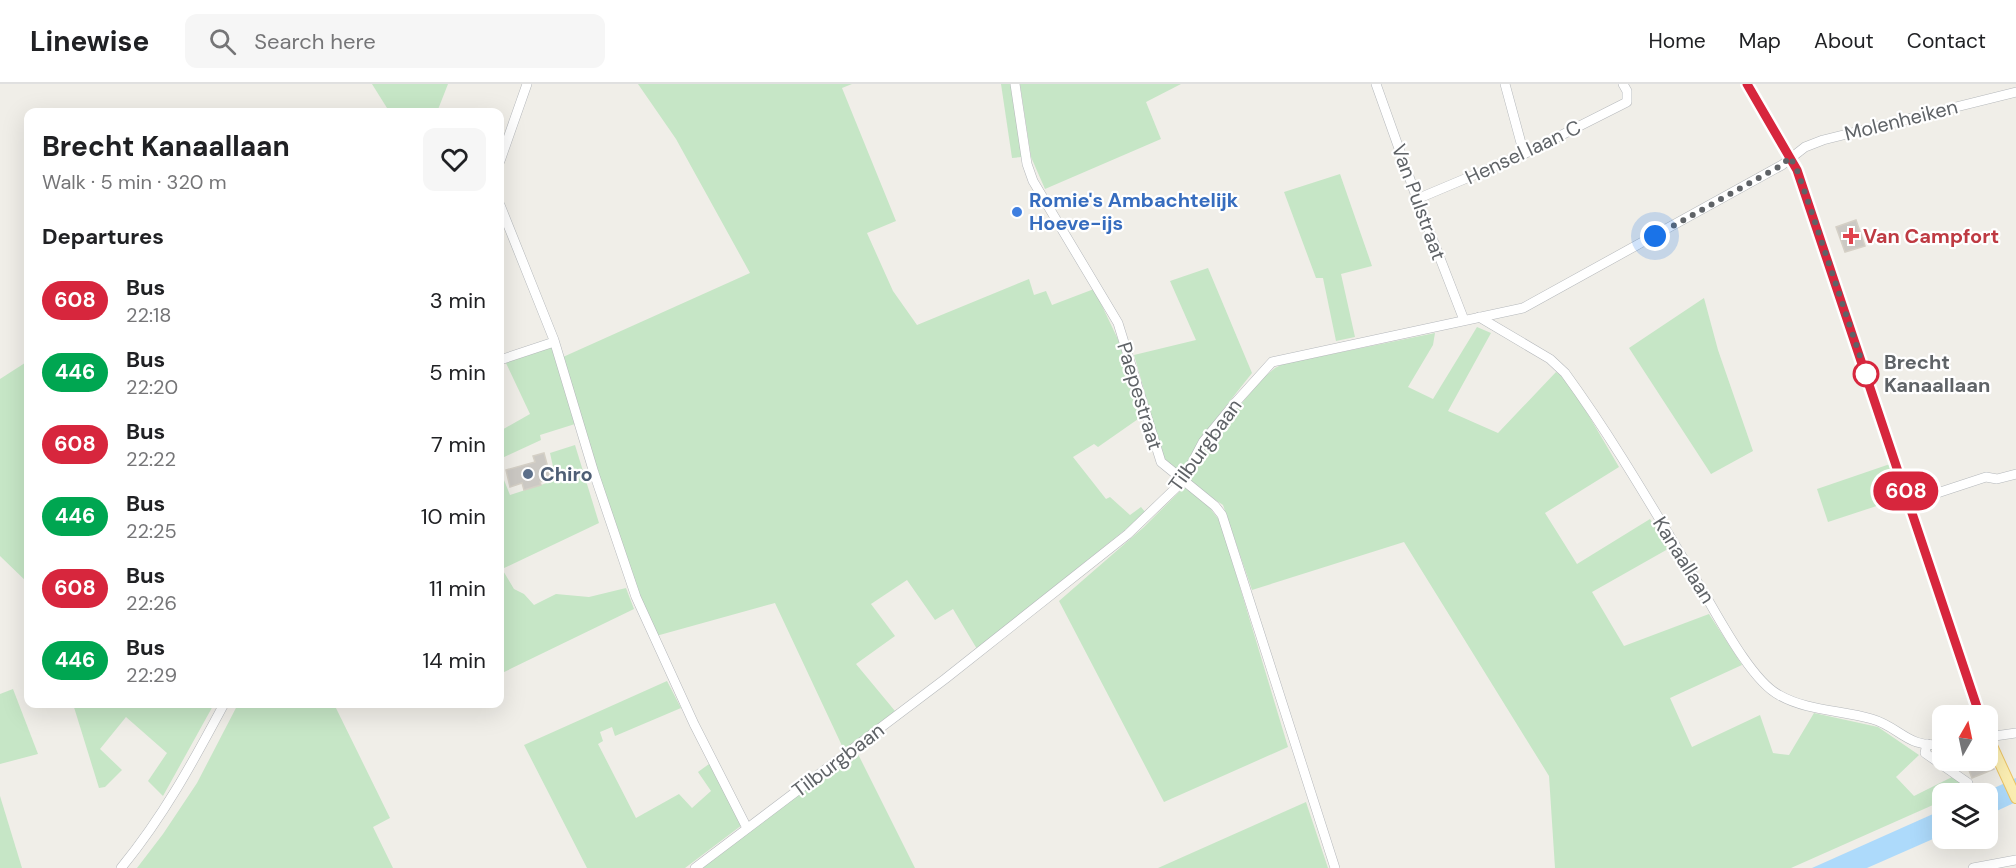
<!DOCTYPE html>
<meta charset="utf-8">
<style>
:root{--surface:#fff;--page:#f6f6f6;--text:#202124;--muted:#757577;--line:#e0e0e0}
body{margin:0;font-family:"DM Sans",sans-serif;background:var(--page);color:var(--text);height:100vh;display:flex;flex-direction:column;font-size:22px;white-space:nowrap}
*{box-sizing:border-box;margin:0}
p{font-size:20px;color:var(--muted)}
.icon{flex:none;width:33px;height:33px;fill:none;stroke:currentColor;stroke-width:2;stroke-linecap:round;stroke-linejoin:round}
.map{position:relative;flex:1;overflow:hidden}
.side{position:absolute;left:24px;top:24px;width:480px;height:600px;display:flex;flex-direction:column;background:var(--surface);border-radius:12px;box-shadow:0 6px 24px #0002}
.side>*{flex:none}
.badge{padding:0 12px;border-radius:20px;font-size:21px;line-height:39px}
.needle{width:39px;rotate:9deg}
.buttons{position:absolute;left:1932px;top:621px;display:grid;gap:12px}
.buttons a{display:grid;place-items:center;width:66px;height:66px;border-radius:12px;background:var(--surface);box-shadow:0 6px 24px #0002;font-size:30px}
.you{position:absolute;width:30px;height:30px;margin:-15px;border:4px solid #fff;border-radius:50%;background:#1a73e8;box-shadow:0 0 0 9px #1a73e833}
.map>.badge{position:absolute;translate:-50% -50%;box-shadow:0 0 0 3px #fff}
h2{padding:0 18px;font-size:22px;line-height:54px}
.round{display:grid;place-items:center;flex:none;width:63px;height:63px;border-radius:12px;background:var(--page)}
.headline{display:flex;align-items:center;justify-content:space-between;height:102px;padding:0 18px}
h1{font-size:28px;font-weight:700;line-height:45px}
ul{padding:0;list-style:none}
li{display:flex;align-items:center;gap:18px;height:72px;padding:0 18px}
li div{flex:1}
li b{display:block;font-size:22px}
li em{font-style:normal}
li .badge{min-width:66px;font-weight:700;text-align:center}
header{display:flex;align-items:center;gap:36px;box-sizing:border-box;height:84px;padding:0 30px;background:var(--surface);border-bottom:2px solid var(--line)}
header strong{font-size:28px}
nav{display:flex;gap:33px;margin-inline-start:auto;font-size:21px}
.search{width:420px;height:54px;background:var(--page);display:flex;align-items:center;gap:15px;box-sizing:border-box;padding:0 21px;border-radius:12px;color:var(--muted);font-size:22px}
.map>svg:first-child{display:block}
.green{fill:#c6e6c6}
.water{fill:#addafb}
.building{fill:#ccc9c4;stroke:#d5d0c6;stroke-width:1.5}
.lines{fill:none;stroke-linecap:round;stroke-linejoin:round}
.minor-casing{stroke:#b5b8bb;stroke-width:10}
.major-casing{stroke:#ebc466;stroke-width:12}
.minor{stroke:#fff;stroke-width:9}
.major{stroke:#fbeeb2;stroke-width:10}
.line-casing{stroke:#fff;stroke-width:14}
.line{stroke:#d7263d;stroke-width:9}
.walk{stroke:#5f6367;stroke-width:6;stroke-dasharray:0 10.8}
.shop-dot{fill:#3f7fe0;stroke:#fff;stroke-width:2}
.health-dot{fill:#e0444e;stroke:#fff;stroke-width:2}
.stop-dot{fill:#fff;stroke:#d7263d;stroke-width:3}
.service-dot{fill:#5c6f8a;stroke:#fff;stroke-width:2}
.labels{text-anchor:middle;stroke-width:4.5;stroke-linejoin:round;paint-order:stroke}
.street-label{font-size:20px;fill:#5f6367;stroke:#fff}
.shop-label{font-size:20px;font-weight:bold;fill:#366cbe;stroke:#fff;text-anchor:start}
.health-label{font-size:20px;font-weight:bold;fill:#be3a42;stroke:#fff;text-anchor:start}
.stop-label{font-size:20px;font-weight:bold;fill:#5f6367;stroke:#fff;text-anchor:start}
.service-label{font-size:20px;font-weight:bold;fill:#4e5e75;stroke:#fff;text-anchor:start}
</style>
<header>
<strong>Linewise</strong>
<div class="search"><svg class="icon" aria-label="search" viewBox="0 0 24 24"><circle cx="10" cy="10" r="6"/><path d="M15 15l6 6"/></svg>Search here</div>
<nav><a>Home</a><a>Map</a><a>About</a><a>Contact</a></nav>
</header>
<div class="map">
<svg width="2016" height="784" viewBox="0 0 2016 784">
<rect width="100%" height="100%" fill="#f0eee8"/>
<g class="green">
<polygon points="372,0 448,0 437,28 378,28 387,24"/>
<polygon points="638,0 852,0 842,4 896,137 867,149 893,207 917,241 1029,195 1034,211 1046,207 1052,221 1094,205 1124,268 1141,333 1098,363 1094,360 1073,373 1106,415 1110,413 1130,431 1141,423 1146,429 977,565 953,525 935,536 907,496 871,520 895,552 856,580 895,627 844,666 775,519 656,552 621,462 563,273 750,189 676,55"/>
<polygon points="1001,0 1011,0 1022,73 1012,74"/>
<polygon points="1020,0 1181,0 1146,18 1161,55 1045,105 1031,73"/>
<polygon points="1340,90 1372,182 1341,190 1355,253 1336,257 1323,194 1316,194 1284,108"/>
<polygon points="1208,184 1252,289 1199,356 1188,381 1181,387 1171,382 1163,372 1134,271 1196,256 1170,197"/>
<polygon points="1704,214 1718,266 1753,367 1711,390 1629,264"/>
<polygon points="1477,243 1491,249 1448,327 1498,349 1556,288 1569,298 1619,383 1545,429 1577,480 1650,435 1668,465 1592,508 1624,562 1709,530 1742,581 1670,614 1692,663 1760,631 1773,669 1789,671 1814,629 1878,643 1919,671 1896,693 1914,712 1952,693 1971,704 1959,709 1942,710 1942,717 1791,784 1555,784 1549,692 1404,458 1252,506 1223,421 1191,399 1192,392 1206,362 1262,295 1275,284 1283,280 1435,249 1433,261 1408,303 1433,315"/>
<polygon points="550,262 555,265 575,340 540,351 541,356 500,375 500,347 530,330 505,277"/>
<polygon points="28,277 28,499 0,472 0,295"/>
<polygon points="575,361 599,439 502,485 514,505 524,510 534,521 556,510 589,513 626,504 634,525 500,590 500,386 510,411 556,396 550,369"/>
<polygon points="1890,380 1901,414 1828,438 1817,405"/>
<polygon points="1184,403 1206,419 1220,437 1288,663 1164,718 1059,517 1144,443"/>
<polygon points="667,597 681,624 615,652 612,643 600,648 603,657 598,660 636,734 679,710 692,724 711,707 698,688 709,680 712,682 742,741 685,784 587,784 524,661"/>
<polygon points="13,605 38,670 0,680 0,610"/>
<polygon points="73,620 214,620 163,712 148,697 167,669 126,633 100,665 122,686 105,703 99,704"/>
<polygon points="238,620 334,620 390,734 373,743 393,784 137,784 163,750 197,699"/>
<polygon points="856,666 915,784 702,784"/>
<polygon points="0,712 22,784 0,784"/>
<polygon points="1306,718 1328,784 1158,784"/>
</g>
<g class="water">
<polygon points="2016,694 2016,718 1988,731 1988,710 1981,710"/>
<polygon points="1942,726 1942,751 1867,784 1812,784"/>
</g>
<g class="building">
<polygon points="1856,136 1865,162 1845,168 1836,143"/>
<polygon points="544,369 551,395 540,398 541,401 524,406 522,399 510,403 506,386 535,378 533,372"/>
<polygon points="1965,676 1990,676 1994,685 1972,694"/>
</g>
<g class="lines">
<g class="minor-casing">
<g id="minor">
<polyline points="1015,0 1027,80 1033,97 1118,239 1161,378 1215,422 1222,431 1335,784"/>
<polyline points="1376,0 1417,115 1464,236"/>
<polyline points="1505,0 1524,70"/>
<polyline points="500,77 527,0"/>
<polyline points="1417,115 1524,70 1627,18 1627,7 1623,0"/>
<polyline points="500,121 554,256 594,389 636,513 694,640 747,744"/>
<path d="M1479,233L1550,275L1565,289C1616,359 1659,435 1704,509C1720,536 1752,597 1779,611C1807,627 1842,626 1872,635C1900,643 1908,665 1942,660"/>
<polyline points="500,276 554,258"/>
<polyline points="1910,418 1986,393 1997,395 2016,390"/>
<polyline points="1988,653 2016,649"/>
<polyline points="1927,660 1925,669 1968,699"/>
<path d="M121,784C163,733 193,678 224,620"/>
<polyline points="695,784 945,595 1128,450 1182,398 1203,358 1235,319 1272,278 1523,224 1782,81 1805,63 1823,56 2016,8"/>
<polyline points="1973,784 2016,776"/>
</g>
</g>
<g class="major-casing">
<g id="major">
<polyline points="1747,0 1797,86 1980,632"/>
<polyline points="1988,653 2016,714"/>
</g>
</g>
<use href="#minor" class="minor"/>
<use href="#major" class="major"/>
</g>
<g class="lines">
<g class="line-casing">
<polyline id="line" points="1747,0 1797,86 1980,632"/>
</g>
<use href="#line" class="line"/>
<polyline class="walk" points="1655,152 1782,81 1790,73 1797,86 1811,126 1866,290"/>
</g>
<circle class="shop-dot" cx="1017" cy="128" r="6"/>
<path class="health-dot" d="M1848 143h6v6h6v6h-6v6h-6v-6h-6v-6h6z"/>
<circle class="stop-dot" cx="1866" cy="290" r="12"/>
<circle class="service-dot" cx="528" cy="390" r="6"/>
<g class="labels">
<g class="street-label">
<text transform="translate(1901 36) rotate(-14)" y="7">Molenheiken</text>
<text transform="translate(1523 68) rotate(-25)" y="7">Hensel laan C</text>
<text transform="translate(1419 118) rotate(70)" y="7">Van Pulstraat</text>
<text transform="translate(1140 312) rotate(73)" y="7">Paepestraat</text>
<text transform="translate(1205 361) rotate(-54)" y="7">Tilburgbaan</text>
<text transform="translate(1684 476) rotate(58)" y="7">Kanaallaan</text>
<text transform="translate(838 676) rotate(-37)" y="7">Tilburgbaan</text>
</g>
<g class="shop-label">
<text x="1029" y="123">Romie's Ambachtelijk<tspan x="1029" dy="23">Hoeve-ijs</tspan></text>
</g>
<g class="health-label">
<text x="1863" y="159">Van Campfort</text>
</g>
<g class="stop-label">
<text x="1884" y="285">Brecht<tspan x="1884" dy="23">Kanaallaan</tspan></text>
</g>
<g class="service-label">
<text x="540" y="397">Chiro</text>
</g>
</g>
</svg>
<div class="buttons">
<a><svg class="needle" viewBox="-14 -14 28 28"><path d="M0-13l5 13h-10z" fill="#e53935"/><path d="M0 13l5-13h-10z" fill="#757577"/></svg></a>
<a><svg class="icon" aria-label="layers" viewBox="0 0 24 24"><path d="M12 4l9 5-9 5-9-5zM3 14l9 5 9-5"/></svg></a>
</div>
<div class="you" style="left:1655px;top:152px"></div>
<b class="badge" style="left:1906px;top:407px;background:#d7263d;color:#fff">608</b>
<section class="side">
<div class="headline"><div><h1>Brecht Kanaallaan</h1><p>Walk · 5 min · 320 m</p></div><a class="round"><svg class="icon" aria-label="heart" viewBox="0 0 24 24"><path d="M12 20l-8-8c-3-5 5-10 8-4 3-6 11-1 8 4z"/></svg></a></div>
<h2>Departures</h2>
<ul>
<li><span class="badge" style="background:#d7263d;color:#fff">608</span><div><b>Bus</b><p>22:18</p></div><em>3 min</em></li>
<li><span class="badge" style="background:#00a651;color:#fff">446</span><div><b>Bus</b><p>22:20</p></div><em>5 min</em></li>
<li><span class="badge" style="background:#d7263d;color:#fff">608</span><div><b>Bus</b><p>22:22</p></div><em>7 min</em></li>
<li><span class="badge" style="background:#00a651;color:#fff">446</span><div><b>Bus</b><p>22:25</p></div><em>10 min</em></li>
<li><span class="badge" style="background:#d7263d;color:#fff">608</span><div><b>Bus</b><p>22:26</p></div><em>11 min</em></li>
<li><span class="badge" style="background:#00a651;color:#fff">446</span><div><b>Bus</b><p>22:29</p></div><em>14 min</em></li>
</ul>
</section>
</div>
